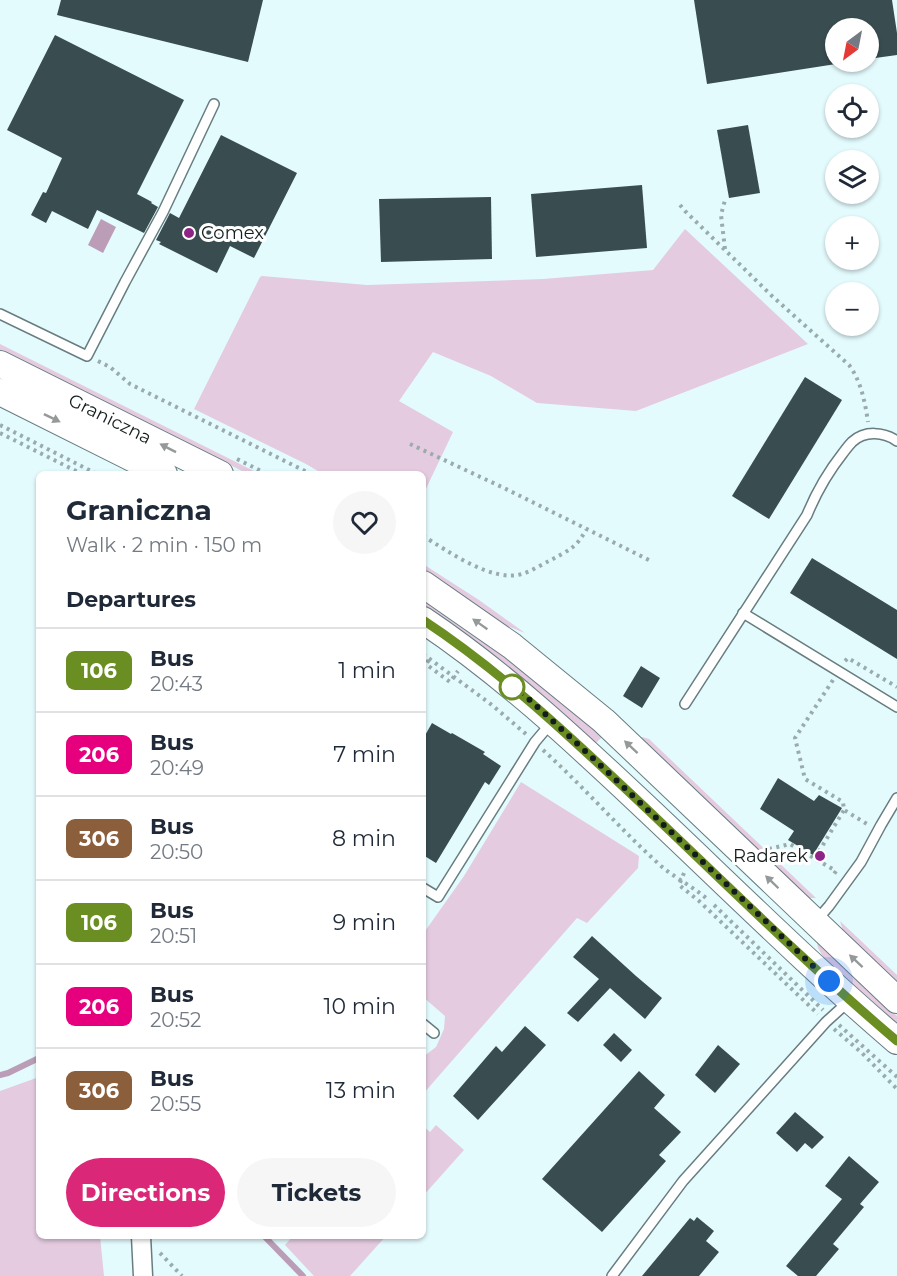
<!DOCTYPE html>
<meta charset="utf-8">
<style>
:root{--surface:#fff;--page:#f6f6f7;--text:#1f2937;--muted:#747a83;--line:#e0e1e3;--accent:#db2777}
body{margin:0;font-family:Montserrat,sans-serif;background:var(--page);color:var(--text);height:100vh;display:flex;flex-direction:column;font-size:22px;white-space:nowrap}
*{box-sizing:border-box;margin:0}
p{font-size:20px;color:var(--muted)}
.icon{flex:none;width:33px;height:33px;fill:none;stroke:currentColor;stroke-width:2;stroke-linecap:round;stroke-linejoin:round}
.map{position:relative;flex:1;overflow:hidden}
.sheet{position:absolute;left:36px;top:471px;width:390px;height:768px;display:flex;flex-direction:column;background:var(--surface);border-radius:9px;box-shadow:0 2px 4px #0004}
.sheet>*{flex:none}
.badge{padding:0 12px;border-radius:9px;font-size:21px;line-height:39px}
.needle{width:39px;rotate:212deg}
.buttons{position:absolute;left:825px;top:18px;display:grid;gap:12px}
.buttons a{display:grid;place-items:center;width:54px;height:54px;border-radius:50%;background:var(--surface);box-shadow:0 2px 4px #0004;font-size:30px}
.you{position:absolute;width:30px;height:30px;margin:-15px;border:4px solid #fff;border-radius:50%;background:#1a73e8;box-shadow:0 0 0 9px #1a73e833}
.map>.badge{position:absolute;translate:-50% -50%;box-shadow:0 0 0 3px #fff}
h2{padding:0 30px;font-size:22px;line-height:54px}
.round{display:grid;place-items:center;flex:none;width:63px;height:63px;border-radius:32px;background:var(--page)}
.headline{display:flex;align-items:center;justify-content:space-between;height:102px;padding:0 30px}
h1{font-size:28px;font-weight:700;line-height:45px}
.button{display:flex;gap:12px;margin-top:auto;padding:12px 30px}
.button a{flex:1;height:69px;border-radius:36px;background:var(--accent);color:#fff;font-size:24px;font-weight:700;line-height:69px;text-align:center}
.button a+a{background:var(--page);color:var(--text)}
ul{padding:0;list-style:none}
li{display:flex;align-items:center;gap:18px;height:84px;padding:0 30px;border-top:2px solid var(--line)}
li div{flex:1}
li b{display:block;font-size:22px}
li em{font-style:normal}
li .badge{min-width:66px;font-weight:700;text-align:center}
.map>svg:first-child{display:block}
.green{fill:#e4cbe0}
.water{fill:#bb9db7}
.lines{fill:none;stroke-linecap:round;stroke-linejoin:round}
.stream{stroke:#bb9db7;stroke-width:6}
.building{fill:#394d50}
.service-casing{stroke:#687d80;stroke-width:12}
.minor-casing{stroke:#687d80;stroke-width:21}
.secondary-casing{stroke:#687d80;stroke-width:28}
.path{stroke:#99abad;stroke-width:4;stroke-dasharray:3 4.5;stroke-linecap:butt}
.service{stroke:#fff;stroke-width:9}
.minor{stroke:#fff;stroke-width:18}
.secondary{stroke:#fff;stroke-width:26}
.oneway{fill:#959999}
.line-casing{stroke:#fff;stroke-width:14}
.line{stroke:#6b8e23;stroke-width:9}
.walk{stroke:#141c1d;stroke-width:6;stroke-dasharray:0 10.8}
.poi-dot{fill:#8f2487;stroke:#fff;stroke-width:2}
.stop-dot{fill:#fff;stroke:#6b8e23;stroke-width:3}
.labels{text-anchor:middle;stroke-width:6;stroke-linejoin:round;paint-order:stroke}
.poi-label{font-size:18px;fill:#141c1d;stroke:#fff;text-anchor:start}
.street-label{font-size:18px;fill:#141c1d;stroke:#fff}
</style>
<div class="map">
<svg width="897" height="1276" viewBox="0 0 897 1276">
<rect width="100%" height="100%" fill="#e4fbfe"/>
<g class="green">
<polygon points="685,229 808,344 636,411 537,403 491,376 433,352 399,401 453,432 423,495 423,474 323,474 306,464 194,409 260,277 262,276 367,285 543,279 653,270"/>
<polygon points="0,344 260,474 248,474 0,350"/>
<polygon points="423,564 479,600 525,633 500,623 423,571"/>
<polygon points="423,598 504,655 564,704 602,737 595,744 525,681 423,605"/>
<polygon points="642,737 649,739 816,898 809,898 806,896 639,739"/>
<polygon points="521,782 639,856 638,868 587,923 577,918 423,1094 423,1057 436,1047 444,1029 445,1016 423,997 423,934 464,876"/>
<polygon points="840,921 897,975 897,984 843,931"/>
<polygon points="819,942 897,1016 897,1026 825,960 818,948 817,943"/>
<polygon points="39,1077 39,1236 100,1236 104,1276 0,1276 0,1091"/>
<polygon points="436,1125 464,1150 423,1196 423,1126 430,1132"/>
<polygon points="293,1236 386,1236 350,1276 314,1276 285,1245"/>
</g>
<polygon class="water" points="101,219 116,227 103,253 88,245"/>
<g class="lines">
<g class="stream">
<polyline points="0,1075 8,1073 39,1058"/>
<polyline points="264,1236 303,1276"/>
</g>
</g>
<g class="building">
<polygon points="61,0 263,0 248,62 57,15"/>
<polygon points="694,0 892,0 897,33 897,55 868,59 868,28 836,28 836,64 707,84"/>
<polygon points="55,35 184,100 137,194 152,202 151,203 158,207 144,233 97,210 88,229 52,211 46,223 31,215 43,192 46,193 62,158 7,130"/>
<polygon points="748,125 760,193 729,198 717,130"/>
<polygon points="221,135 297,173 254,258 230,246 217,273 159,244 161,242 156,240 170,213 179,218"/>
<polygon points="642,185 647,248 536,257 531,194"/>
<polygon points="491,197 492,259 381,262 379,199"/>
<polygon points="805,377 842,400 769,519 732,496"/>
<polygon points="812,558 897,610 897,659 790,593"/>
<polygon points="641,666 660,678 642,708 623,696"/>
<polygon points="432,723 451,734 452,733 485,752 483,754 501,766 489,785 485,782 436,863 423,855 423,739"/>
<polygon points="778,778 814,801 819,795 842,808 813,855 788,840 794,831 760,809"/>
<polygon points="592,936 636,976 662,998 645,1019 610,988 578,1022 567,1013 599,979 573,957"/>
<polygon points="525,1026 546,1045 478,1120 453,1096 496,1046 502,1052"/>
<polygon points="614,1033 632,1050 621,1062 603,1045"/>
<polygon points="718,1045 740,1064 715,1093 695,1075"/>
<polygon points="639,1071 665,1095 654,1108 681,1132 659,1155 666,1161 602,1232 542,1179"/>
<polygon points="795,1112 824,1137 812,1149 805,1143 797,1152 776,1133"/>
<polygon points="849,1156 879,1182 860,1204 864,1207 833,1244 839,1249 816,1276 798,1276 786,1266 842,1199 825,1186"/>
<polygon points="697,1217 714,1231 706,1241 719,1252 699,1276 642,1276 690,1218 694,1221"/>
</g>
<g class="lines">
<g class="service-casing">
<g id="service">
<polyline points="0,314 87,356 125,282 163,212 214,104"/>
<polyline points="743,613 897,707"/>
<path d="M685,704L807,515C816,493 828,472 843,453C846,449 849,445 852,442C865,430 884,432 897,441"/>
<polyline points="423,888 438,897 535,742 551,723"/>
<polyline points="816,921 829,906 861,862 881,825 897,798"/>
<polyline points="423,1024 434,1033"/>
<polyline points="612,1276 683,1181 826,1022 848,1002"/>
</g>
</g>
<g class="minor-casing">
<polyline id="minor" points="141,1236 143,1276"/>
</g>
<g class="secondary-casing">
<g id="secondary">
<path id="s1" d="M0,364L220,474"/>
<polyline points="0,392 164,474"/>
<polyline points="423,584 512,646 604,721 897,1000"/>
<path d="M423,620C502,673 572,738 641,803C726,883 808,965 897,1041"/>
</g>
</g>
<g class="path">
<path d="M680,205L685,211L771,295L849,365C861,381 865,402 868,422"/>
<polyline points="725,249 721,215 725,200"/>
<polyline points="98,361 110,367 130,384 311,474"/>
<polyline points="0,425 97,474"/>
<polyline points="0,433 82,474"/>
<polyline points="410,444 504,488 651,561"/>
<polyline points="237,459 267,474"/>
<path d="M423,536C448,551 492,583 522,574C532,571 542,564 551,560C569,550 576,548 586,530"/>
<polyline points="423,654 492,705 527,735"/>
<polyline points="845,661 848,658 897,687"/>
<polyline points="423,662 450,682 458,671"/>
<polyline points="423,669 430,658"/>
<polyline points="833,680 795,738 805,779 843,802 844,810 867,824"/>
<path d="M543,750C584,787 620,829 661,866C675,878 692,886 706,898"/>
<polyline points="769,849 790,844 836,871 834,874"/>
<polyline points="815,858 844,810"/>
<polyline points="684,873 679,885 699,901 818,1014"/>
<polyline points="714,905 823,1010"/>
<polyline points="839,1025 897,1077"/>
<polyline points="834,1029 862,1053 897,1089"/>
<polyline points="160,1253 182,1276"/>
</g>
<use href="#service" class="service"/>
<use href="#minor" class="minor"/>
<use href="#secondary" class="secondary"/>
</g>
<defs><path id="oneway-solid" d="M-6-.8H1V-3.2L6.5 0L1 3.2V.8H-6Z" transform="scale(1.5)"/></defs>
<g class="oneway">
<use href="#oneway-solid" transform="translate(52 418) rotate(26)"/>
<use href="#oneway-solid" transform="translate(168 448) rotate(-153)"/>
<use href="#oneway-solid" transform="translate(480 624) rotate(-145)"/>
<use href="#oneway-solid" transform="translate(631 747) rotate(-137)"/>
<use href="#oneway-solid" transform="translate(772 882) rotate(-136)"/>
<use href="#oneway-solid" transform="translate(856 961) rotate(-137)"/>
</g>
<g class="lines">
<g class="line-casing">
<path id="line" d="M423,620C499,670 565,732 631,794C719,877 805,963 897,1041"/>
</g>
<use href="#line" class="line"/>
<polyline class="walk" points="512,687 530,700 597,762 829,981"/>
</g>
<g class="poi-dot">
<circle cx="189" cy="233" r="6"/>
<circle cx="820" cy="856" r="6"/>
</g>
<circle class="stop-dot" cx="512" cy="687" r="12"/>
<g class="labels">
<g class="poi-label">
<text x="201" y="239">Comex</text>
<text x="808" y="862" text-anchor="end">Radarek</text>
</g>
<g class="street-label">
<text dy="6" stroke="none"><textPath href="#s1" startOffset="123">Graniczna</textPath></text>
</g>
</g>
</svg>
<div class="buttons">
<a><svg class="needle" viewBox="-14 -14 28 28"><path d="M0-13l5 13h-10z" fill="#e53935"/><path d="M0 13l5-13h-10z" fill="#747a83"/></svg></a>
<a><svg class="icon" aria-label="locate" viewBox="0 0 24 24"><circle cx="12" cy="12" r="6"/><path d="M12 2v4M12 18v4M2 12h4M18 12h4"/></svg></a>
<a><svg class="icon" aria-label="layers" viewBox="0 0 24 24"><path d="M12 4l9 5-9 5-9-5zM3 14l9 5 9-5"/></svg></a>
<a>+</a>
<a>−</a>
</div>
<div class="you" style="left:829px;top:981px"></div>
<section class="sheet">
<div class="headline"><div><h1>Graniczna</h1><p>Walk · 2 min · 150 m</p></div><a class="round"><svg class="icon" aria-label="heart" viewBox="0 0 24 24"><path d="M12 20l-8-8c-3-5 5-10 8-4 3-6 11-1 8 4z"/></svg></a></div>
<h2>Departures</h2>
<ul>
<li><span class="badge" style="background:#6b8e23;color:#fff">106</span><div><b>Bus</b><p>20:43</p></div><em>1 min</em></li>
<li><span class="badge" style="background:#e6007e;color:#fff">206</span><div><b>Bus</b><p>20:49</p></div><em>7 min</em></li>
<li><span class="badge" style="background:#8b5e3c;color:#fff">306</span><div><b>Bus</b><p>20:50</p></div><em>8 min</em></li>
<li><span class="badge" style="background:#6b8e23;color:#fff">106</span><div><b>Bus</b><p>20:51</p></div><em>9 min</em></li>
<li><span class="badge" style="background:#e6007e;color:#fff">206</span><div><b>Bus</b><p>20:52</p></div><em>10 min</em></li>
<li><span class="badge" style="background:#8b5e3c;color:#fff">306</span><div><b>Bus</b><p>20:55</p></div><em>13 min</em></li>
</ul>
<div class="button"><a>Directions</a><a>Tickets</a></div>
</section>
</div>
